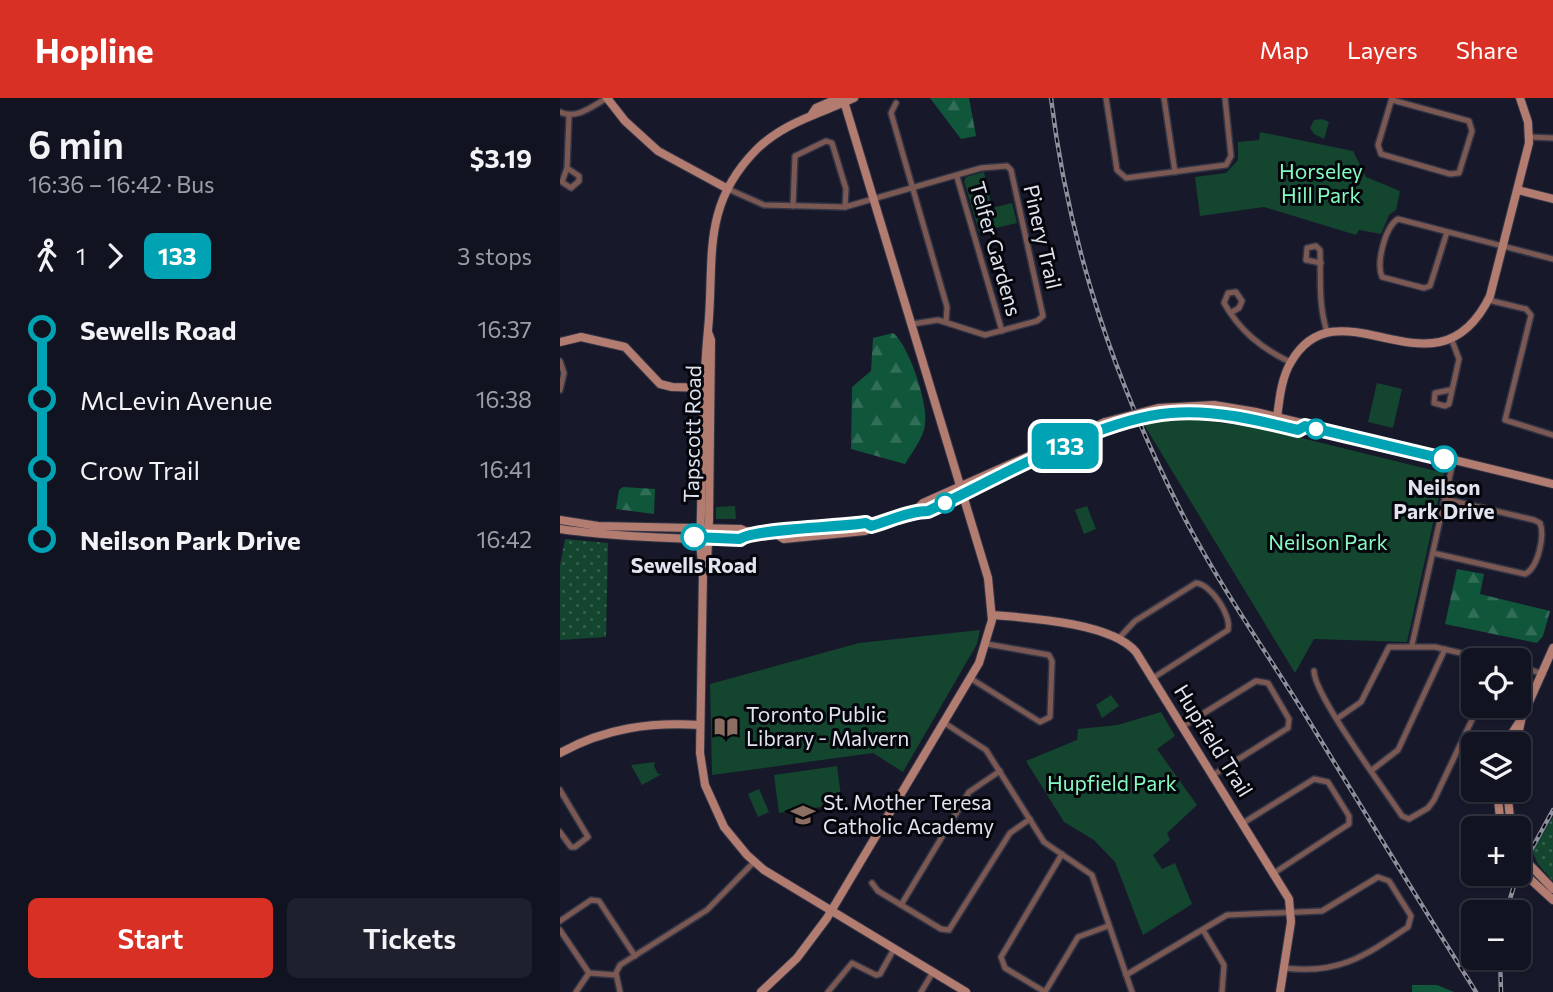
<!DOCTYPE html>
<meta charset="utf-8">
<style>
:root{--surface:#111320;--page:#1e202d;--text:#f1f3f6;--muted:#9c9ea5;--line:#30323e;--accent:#d93025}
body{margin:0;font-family:Commissioner,sans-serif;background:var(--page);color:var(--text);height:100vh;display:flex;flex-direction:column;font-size:26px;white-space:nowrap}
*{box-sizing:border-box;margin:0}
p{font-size:23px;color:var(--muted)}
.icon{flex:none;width:38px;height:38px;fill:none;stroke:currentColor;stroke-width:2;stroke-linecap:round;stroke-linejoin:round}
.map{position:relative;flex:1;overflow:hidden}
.panel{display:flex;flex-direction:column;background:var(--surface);width:560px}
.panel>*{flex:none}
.badge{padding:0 14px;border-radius:10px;font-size:24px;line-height:46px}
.controls{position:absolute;left:901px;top:550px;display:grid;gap:14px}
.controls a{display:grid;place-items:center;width:70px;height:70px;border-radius:10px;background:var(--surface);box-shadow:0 2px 5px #0004,0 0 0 2px var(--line);font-size:35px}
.map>.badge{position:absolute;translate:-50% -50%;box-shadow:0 0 0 4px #fff}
.legs{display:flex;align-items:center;gap:10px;height:77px;padding:0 28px;font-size:23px}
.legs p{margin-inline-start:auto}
.summary{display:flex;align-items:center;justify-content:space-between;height:119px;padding:0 28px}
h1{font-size:38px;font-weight:600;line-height:52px}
.action{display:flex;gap:14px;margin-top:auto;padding:14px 28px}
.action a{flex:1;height:80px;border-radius:10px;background:var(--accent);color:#fff;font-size:28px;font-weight:600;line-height:80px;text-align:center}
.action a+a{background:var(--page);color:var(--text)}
ul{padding:0 28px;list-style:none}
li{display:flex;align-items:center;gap:24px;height:70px;font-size:26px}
li i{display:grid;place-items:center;width:10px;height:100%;margin:0 9px;background:currentColor}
li i::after{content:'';width:18px;height:18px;margin:-9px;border:5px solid;border-radius:50%;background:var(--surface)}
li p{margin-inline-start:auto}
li:first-child i{background:linear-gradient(#0000 50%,currentColor 0)}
li:last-child i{background:linear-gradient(currentColor 50%,#0000 0)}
header{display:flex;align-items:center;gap:42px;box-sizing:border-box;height:98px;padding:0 35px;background:var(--accent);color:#fff}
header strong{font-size:33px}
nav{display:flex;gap:38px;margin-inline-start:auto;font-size:24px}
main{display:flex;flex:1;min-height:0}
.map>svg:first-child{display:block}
.grass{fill:url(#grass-dots)}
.forest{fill:url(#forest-firs)}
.park{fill:#13452f}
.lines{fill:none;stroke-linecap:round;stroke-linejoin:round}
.street-casing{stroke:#333546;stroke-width:8}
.secondary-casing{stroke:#333546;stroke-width:10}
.street{stroke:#7b5952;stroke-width:5}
.secondary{stroke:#b27c70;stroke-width:8}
.rail-casing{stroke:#8d8f9d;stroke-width:4.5}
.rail{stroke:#05050c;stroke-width:2;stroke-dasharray:5;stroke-linecap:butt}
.secondary-bridge-casing{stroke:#333546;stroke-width:10;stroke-linecap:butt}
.secondary-bridge{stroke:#b27c70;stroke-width:8}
.line-1-casing{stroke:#fff;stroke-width:16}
.line-1{stroke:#00a3b4;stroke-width:10}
.stop-1-dot{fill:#fff;stroke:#00a3b4;stroke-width:3.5}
.labels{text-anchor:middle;stroke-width:6;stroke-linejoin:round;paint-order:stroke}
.park-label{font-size:21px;fill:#86fac1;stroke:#05050c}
.street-label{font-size:21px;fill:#e1e3ef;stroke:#05050c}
.stop-label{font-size:21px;font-weight:bold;fill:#e1e3ef;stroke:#05050c}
.poi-label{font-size:21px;fill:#e1e3ef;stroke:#05050c;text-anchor:start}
</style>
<header>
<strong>Hopline</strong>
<nav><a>Map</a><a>Layers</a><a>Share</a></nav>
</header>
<main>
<section class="panel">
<div class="summary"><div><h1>6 min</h1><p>16:36 – 16:42 · Bus</p></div><b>$3.19</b></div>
<div class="legs"><svg class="icon" aria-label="walk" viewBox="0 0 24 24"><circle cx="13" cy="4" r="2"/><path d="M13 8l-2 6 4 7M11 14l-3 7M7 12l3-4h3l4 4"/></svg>1<svg class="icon" aria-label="forward" viewBox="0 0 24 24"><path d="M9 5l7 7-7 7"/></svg><b class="badge" style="background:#00a3b4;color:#fff">133</b><p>3 stops</p></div>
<ul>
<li><i style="color:#00a3b4"></i><b>Sewells Road</b><p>16:37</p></li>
<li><i style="color:#00a3b4"></i><span>McLevin Avenue</span><p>16:38</p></li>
<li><i style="color:#00a3b4"></i><span>Crow Trail</span><p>16:41</p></li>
<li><i style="color:#00a3b4"></i><b>Neilson Park Drive</b><p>16:42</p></li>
</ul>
<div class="action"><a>Start</a><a>Tickets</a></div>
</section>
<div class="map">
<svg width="993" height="894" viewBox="0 0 993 894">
<defs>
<pattern id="grass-dots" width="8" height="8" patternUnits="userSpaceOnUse" patternTransform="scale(1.75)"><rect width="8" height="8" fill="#13452f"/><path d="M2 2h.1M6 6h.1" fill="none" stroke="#35604d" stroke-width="1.8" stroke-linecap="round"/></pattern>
<pattern id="forest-firs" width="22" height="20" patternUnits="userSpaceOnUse" patternTransform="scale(1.75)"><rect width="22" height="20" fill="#10563a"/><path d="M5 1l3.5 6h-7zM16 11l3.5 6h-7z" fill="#326e57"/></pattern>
</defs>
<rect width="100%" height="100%" fill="#17192a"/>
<g class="grass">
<polygon points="5,441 48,445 46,539 0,542 0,468"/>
<polygon points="993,719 993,783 978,766 972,753"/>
</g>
<g class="forest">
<polygon points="370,0 409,0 416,38 401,41"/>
<path d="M333,235C349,247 369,307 365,327C363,341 352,354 345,366L291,351L292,289L311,273L313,240Z"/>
<polygon points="63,389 95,391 94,416 56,411 59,392"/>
<polygon points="897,471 924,476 920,496 990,513 983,538 977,545 885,526"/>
<polygon points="852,887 877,887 894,894 852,894"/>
</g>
<g class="park">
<polygon points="762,21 769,24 764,41 754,36 750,30 754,22"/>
<polygon points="700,34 793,53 806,79 840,93 836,112 829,117 821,136 799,132 796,137 704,109 640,118 635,79 666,75 678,62 678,44 699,42"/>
<polygon points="424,74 432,110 452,105 457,125 419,134 404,83 406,79"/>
<polygon points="817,285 842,291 833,330 808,324"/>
<polygon points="631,321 701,330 884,375 847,544 754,541 735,575 583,325"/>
<polygon points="175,408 176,421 156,421 156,409"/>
<polygon points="527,408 536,431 524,436 515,412"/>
<polygon points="420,532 417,546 343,674 313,655 152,677 150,586 299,545"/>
<polygon points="551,597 559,608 542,620 536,607"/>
<polygon points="601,614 615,638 597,651 637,707 607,735 610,742 593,757 602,771 615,765 632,806 583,837 555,764 534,742 504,724 466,663 517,642 518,631 558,627"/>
<polygon points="95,664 94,668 98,676 102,676 82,687 71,667"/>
<polygon points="277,668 282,706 219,715 214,677"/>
<polygon points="199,691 209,714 198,719 188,696"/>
</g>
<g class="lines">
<g class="street-casing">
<g id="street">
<polyline points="546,0 557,72 566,80 666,67 671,58 665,0"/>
<polyline points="604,0 615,74"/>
<polyline points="832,2 909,23 912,33 899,75 890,76 821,56 818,47 832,0"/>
<polyline points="336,5 331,15 387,209 386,224"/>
<path d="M0,14C16,22 33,8 47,0"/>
<polyline points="970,39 993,40"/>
<polyline points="7,70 19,78 19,83 11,90 2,84 7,70 9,18"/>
<polyline points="397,79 442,233"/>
<polyline points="168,91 204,107 285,109 421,70 447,68 451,72 483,218 477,223 425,237 378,222 352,226"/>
<polyline points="233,108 235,58 266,43 272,45 286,91 285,109"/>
<path d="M887,134L870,188L864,190L822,179C816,165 825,129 838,121L993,161"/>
<path d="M761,165L746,162L747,150L756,148L760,152C761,181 758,205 767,234"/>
<polyline points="928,202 966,211 971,217 945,322 993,337"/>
<path d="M672,214L679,210L682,203L676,194L668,195L664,205C680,233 701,250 730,264"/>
<polyline points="0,263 4,275 0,292"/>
<polyline points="890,292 875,295 874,305 885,308 889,306 899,261 891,240"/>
<path d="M873,455L965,476C978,470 985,438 980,425L974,422L885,401"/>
<path d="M560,539L575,523L636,485C651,486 672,518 668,532L593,580"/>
<polyline points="852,547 893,364"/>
<polyline points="959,568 983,576"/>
<path d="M754,573C754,597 825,692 842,718L849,721L868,710L874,702L919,607"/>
<polyline points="410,580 480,624 490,619 492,563 489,557 427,546"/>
<polyline points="778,620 801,604 829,549 875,549 931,562"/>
<polyline points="383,624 426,652 484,744 532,777 572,894"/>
<polyline points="623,628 696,583 708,585 729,621 728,630 653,677"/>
<polyline points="812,672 838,652 885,551"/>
<polyline points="0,692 28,739 15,749 11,749 0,734"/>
<polyline points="683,725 754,681 768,684 789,718 789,726 714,775"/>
<polyline points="312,785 318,793 381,831 389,832 450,735 470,721"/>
<polyline points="341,807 409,694 440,673"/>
<polyline points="0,823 31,802 39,803 75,858"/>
<polyline points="0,832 29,875"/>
<polyline points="643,832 664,867 662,894"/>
<polyline points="29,875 56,877"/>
<path d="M566,877L667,817L762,813L818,779L829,783L851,818L848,829C805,858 778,877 724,870"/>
<polyline points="16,894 29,875"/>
<polyline points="60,894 56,875 60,867 147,812 194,764"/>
<polyline points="268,894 292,865 316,877 320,876 334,851"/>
<polyline points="361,894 373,874"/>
<polyline points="485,894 445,870 441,859 502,756"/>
<polyline points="485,894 518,839 548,828"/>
</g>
</g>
<g class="secondary-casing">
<g id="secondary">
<polyline points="47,0 65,23 98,53 168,91"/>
<path d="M294,0C260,16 224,24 196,52C140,109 155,162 148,232C141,302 143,375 140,445L143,474L140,655L145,687L164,729L187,757L204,772L406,894"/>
<polyline points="252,16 256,10 279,0"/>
<polyline points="958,92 993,101"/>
<polyline points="0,244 21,239 65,249 100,286 112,289 150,290"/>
<polyline points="598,310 654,307 696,314 993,386"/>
<polyline points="599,317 660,316 738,333 745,328"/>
<path d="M716,327C719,307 720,282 731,264C780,179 876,309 930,198L969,45L968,24L960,0"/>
<polyline points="356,413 368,413 547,330"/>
<path d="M0,422L38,428L181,431C193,440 287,428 306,425L311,428"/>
<path d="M0,431C25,436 173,447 187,436"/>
<path d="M216,436L224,441L305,433C321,418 347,423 363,405L545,324"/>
<polyline points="143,474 147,465 149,422 151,242 148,234"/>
<path d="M433,517C471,520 552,525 576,554L729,801L731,824L720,894"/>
<polyline points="945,646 962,620 993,550"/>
<polyline points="956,646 961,623"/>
<path d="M0,655C45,630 90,624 140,627"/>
<polyline points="937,691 941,730"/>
<polyline points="947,691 951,730"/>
<polyline points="959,751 968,765 993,791"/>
<polyline points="959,771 993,802"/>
<polyline points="201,894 237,860 267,820 419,565 432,522 428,480 283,0"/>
</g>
</g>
<use href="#street" class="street"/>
<use href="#secondary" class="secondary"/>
<g class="rail-casing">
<g id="rail">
<path d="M491,0C509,150 556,287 625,421C659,486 702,548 741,610C799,705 857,800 916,894"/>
<polyline points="959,774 993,712"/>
<polyline points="946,814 958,775"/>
<polyline points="940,859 941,894"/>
</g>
</g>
<use href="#rail" class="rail"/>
<g class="secondary-bridge-casing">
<g id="secondary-bridge">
<polyline points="545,324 598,310"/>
<polyline points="547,330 599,317"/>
</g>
</g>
<use href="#secondary-bridge" class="secondary-bridge"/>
</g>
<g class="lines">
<g class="line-1-casing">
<path id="line-1" d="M134,439L180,441C192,431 283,429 306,425L311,428C329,423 349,413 368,413C437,381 536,321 611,315C653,311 697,322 738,332L745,328L884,361"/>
</g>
<use href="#line-1" class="line-1"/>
</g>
<defs>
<g id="library-bare" transform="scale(1.89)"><path d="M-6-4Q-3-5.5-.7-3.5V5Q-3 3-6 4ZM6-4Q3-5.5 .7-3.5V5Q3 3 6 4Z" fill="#8d6e63" stroke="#05050c" stroke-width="2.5" paint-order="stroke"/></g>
<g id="school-bare" transform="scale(1.89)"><path d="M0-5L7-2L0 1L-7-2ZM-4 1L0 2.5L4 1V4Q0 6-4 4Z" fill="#8d6e63" stroke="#05050c" stroke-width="2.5" paint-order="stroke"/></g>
</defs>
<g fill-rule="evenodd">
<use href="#library-bare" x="166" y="629"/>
<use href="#school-bare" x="243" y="717"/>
</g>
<g class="stop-1-dot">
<circle cx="756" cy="331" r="9"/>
<circle cx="884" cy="361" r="12"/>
<circle cx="385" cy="405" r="9"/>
<circle cx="134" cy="439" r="12"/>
</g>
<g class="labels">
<g class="park-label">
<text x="761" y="81">Horseley<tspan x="761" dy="24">Hill Park</tspan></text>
<text x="768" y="452">Neilson Park</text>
<text x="552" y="693">Hupfield Park</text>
</g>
<g class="street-label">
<text transform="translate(482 139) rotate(77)" y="7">Pinery Trail</text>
<text transform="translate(435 151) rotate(74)" y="7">Telfer Gardens</text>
<text transform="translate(133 336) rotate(-89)" y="7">Tapscott Road</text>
<text transform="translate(653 643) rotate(58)" y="7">Hupfield Trail</text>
</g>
<g class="stop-label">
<text x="884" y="397">Neilson<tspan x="884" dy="24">Park Drive</tspan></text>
<text x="134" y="475">Sewells Road</text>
</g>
<g class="poi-label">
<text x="186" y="624">Toronto Public<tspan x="186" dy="24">Library - Malvern</tspan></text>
<text x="263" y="712">St. Mother Teresa<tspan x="263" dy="24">Catholic Academy</tspan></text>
</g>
</g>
</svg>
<div class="controls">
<a><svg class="icon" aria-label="locate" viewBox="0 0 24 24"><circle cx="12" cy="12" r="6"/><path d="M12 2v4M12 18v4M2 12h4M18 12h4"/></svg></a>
<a><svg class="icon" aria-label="layers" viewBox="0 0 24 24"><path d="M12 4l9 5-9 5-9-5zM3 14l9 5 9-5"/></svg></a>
<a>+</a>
<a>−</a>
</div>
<b class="badge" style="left:505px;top:348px;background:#00a3b4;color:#fff">133</b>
</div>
</main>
